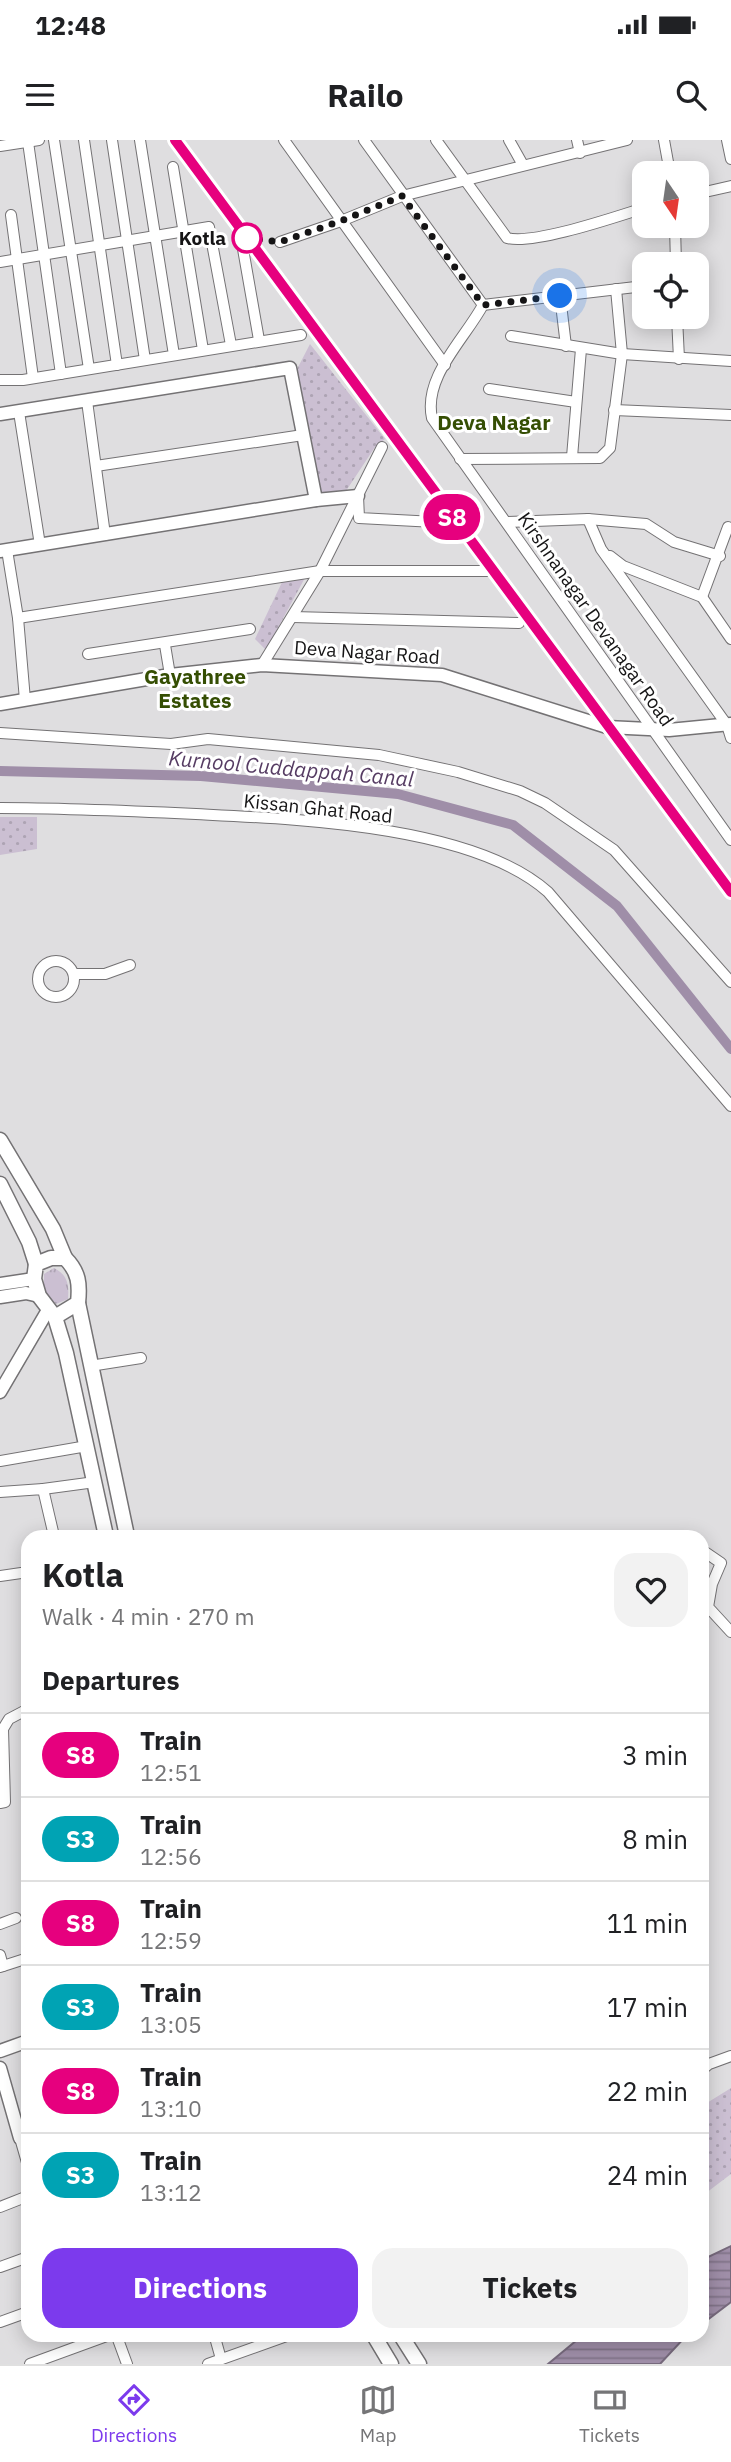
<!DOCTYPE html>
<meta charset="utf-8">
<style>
:root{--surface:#fff;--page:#f2f2f2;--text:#202124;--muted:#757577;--line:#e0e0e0;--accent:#7c3aed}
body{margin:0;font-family:"IBM Plex Sans",sans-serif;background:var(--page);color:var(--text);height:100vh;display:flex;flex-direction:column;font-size:26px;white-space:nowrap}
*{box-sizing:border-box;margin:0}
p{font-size:23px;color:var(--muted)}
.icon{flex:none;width:38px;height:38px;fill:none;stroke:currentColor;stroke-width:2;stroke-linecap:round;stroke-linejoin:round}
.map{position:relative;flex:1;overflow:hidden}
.panel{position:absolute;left:21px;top:1390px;width:688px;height:812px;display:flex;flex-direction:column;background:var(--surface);border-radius:21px;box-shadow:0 4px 18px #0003}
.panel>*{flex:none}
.badge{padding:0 14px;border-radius:23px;font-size:24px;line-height:46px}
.needle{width:46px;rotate:167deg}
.tools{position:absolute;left:632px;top:21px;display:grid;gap:14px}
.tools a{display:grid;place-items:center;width:77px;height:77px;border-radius:14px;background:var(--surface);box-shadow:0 4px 18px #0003;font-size:35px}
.you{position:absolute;width:35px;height:35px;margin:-18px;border:5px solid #fff;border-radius:50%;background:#1a73e8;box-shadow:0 0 0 10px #1a73e833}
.map>.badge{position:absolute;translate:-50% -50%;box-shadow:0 0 0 4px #fff}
h2{padding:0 21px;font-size:26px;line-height:63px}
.round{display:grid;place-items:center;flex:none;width:74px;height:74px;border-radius:21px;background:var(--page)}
.overview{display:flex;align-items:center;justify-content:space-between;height:119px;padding:0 21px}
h1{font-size:33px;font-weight:700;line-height:52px}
.cta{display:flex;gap:14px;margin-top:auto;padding:14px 21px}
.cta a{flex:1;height:80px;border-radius:21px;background:var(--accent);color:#fff;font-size:28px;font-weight:700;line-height:80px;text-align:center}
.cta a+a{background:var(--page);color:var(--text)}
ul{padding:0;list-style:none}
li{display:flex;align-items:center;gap:21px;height:84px;padding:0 21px;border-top:2px solid var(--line)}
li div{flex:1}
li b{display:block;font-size:26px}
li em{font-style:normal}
li .badge{min-width:77px;font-weight:700;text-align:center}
.status{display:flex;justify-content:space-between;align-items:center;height:49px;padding:0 35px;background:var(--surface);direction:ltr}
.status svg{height:19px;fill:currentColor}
header{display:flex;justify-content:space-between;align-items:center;height:91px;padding:0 21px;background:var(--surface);font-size:32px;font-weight:700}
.dock{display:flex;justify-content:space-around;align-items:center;height:98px;border-top:2px solid var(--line);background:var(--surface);font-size:19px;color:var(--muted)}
.dock a{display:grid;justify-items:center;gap:4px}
.dock .on{color:var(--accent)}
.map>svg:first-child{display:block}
.grass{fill:url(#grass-tufts)}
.park{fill:url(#park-dots)}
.water{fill:url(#water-rules);stroke:#76697c;stroke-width:2}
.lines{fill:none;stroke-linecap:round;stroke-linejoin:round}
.canal{stroke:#9f8ea8;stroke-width:10}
.minor-casing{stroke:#747274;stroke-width:12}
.tertiary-casing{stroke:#747274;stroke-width:15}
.primary-casing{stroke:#747274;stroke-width:17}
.minor{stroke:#fff;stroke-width:10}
.tertiary{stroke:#fff;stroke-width:12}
.primary{stroke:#fff;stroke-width:14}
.rail{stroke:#787778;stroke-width:2.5;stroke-dasharray:10 5;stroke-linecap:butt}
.line-casing{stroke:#fff;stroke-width:16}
.line{stroke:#e6007e;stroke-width:10}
.walk{stroke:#151415;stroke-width:7;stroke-dasharray:0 12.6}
.stop-dot{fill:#fff;stroke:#e6007e;stroke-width:3.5}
.labels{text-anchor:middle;stroke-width:6;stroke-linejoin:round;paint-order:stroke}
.stop-label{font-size:19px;font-weight:bold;fill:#151415;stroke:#fff;text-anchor:end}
.street-label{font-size:19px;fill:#151415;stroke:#fff}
.neighbourhood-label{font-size:21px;font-weight:bold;fill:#354e03;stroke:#fff}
.water-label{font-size:21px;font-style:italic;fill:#563c63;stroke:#fff}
</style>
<div class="status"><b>12:48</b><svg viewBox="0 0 49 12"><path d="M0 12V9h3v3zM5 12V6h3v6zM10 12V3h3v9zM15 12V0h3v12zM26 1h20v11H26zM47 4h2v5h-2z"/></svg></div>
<header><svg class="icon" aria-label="menu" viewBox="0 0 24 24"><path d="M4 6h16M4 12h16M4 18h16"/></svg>Railo<svg class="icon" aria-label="search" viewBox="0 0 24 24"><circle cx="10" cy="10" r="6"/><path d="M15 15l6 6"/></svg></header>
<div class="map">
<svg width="731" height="2224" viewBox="0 0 731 2224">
<defs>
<pattern id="grass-tufts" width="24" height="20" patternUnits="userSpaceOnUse" patternTransform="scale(1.75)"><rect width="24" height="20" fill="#cbbfd2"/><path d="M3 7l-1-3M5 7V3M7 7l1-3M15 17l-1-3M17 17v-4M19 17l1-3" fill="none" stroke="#ada3b3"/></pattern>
<pattern id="park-dots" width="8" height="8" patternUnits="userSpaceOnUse" patternTransform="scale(1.75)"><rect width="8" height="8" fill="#cbbfd2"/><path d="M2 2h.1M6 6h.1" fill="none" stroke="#ada3b3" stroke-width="1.8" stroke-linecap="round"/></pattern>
<pattern id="water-rules" width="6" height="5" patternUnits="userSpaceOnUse" patternTransform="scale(1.75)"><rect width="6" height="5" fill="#9f8ea8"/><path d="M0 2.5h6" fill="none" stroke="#807388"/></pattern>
</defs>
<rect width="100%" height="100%" fill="#dfdee0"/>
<path class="grass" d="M54,1128C68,1135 69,1145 68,1159L56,1164L44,1151V1134Z"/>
<g class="park">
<polygon points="310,204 385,299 375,307 346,351 316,354 294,235"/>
<polygon points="307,434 266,510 255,499 284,438"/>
<polygon points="0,677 37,677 37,709 0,715"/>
<polygon points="731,1948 731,2034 702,2056 702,1966"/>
</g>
<g class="water">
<polygon points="731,2106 731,2162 702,2184 702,2120"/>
<polygon points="583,2195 583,2194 687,2195 660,2224 548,2224"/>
</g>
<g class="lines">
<polyline class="canal" points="0,631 201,636 398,654 513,685 617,766 731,909"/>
<g class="minor-casing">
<g id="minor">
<polyline points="54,0 89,229"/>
<polyline points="84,0 117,225"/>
<polyline points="112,0 145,220"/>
<polyline points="140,0 174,215"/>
<polyline points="284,0 445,225"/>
<polyline points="364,0 483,165"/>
<path d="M436,0L507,98C534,105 615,77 644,68"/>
<polyline points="509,0 523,25"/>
<polyline points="577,0 580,13"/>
<polyline points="664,0 670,33"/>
<polyline points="727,0 731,19"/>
<polyline points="28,2 61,234"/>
<polyline points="0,6 39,0"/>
<polyline points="173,27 203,210"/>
<polyline points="696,54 731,46"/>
<polyline points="11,75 33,238"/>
<polyline points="675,86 676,124"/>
<polyline points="280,102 341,81 402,56 627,0"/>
<polyline points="243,109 259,200"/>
<polyline points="0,122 209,87 231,205"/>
<polyline points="560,156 566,206"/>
<path d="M483,165C464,200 423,237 432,278L731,700"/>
<polyline points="483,165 644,146"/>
<polyline points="677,177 679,219"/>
<polyline points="511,196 622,214 731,221"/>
<polyline points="0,240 23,240 301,195"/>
<polyline points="489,249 576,262"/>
<polyline points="87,261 105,395"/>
<polyline points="614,270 731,275"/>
<polyline points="19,272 40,405"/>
<polyline points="572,317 581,209"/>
<polyline points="460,319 600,318 610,308 622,214 616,149"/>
<polyline points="96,326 303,295"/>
<polyline points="358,356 359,378 435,382"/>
<polyline points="588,379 601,409 727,585 731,598"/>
<polyline points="507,382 588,379 646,384 674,402 720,416"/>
<polyline points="7,410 18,478 25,560"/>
<polyline points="610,416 623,426 702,457 731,499"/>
<polyline points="702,457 728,387"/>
<polyline points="293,477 519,483"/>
<polyline points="18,478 320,431 488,431"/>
<polyline points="165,505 170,535"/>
<polyline points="88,514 250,489"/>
<polyline points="262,525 320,431 382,307"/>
<polyline points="0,593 171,604 208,599 379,615 458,632 520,651 545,663 614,710 731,842"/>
<path d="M0,668C66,668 131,671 196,674C295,679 473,685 548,752L731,966"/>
<circle cx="56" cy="839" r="18"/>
<polyline points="74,834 105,834 130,825"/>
<polyline points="90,1226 141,1218"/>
<polyline points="0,1321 87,1306"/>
<polyline points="43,1349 95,1342"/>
<polyline points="0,1352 43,1349 54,1396"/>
<polyline points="702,1410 721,1423 712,1444 708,1467 731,1492"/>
<polyline points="0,1436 28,1432"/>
<polyline points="0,1663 5,1662 3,1589 9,1579 28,1569"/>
<polyline points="0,1784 16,1778"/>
<polyline points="0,1815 3,1826"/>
<polyline points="0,1827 28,1818"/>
<polyline points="702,1930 709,1924 731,1916"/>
<polyline points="20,1998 28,2026"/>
<polyline points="0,2067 28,2056"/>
<polyline points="0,2127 28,2117"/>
<polyline points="0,2182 28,2172"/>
<polyline points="116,2194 127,2224"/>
<polyline points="214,2194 221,2219"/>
<polyline points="30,2224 112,2194"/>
<polyline points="208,2224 292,2194"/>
</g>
</g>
<g class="tertiary-casing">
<g id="tertiary">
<polyline points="0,274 290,228 316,360"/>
<polyline points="0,411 316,360 358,356"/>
<polyline points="0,564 170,535 262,525 442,535 607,587 669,590 731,584"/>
<polyline points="0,1144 34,1139"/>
<polyline points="0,1157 26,1153 39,1156"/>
<polyline points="0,1252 48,1170"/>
<polyline points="0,1911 28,1901"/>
<polyline points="0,1928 20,1998 28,1995"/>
</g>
</g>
<g class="primary-casing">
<g id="primary">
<polyline points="0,1000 53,1089 65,1118"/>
<polyline points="0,1044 29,1102 36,1124"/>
<polyline points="78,1163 127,1396"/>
<path d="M55,1177L78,1163C80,1144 79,1132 65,1118H51L36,1124L34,1139L39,1156L55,1177L66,1213L106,1396"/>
<polyline points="373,2194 391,2224"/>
<polyline points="400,2194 419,2224"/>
</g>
</g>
<use href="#minor" class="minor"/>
<use href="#tertiary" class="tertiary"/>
<use href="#primary" class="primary"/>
<polyline class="rail" points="175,0 731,752"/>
</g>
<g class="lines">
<g class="line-casing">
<polyline id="line" points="175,0 731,752"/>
</g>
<use href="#line" class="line"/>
<polyline class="walk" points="247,98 280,102 341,81 402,56 483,165 560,156"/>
</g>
<circle class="stop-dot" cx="247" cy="98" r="14"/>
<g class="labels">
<g class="stop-label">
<text x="226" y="105">Kotla</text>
</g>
<g class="street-label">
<text transform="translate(596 479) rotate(55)" y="7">Kirshnanagar Devanagar Road</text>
<text transform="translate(367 512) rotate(4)" y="7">Deva Nagar Road</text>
<text transform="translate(318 668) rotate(6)" y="7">Kissan Ghat Road</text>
</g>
<g class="neighbourhood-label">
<text x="494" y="290">Deva Nagar</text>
<text x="195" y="544">Gayathree<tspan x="195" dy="24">Estates</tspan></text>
</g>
<g class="water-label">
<text transform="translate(291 629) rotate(5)" y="7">Kurnool Cuddappah Canal</text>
</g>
</g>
</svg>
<div class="tools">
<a><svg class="needle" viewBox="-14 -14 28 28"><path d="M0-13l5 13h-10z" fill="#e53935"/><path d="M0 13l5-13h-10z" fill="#757577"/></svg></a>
<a><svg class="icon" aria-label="locate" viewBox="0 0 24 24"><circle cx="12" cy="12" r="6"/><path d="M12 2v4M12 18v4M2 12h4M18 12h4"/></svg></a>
</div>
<div class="you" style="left:560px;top:156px"></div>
<b class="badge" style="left:452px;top:377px;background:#e6007e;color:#fff">S8</b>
<section class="panel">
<div class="overview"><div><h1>Kotla</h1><p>Walk · 4 min · 270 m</p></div><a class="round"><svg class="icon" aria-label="heart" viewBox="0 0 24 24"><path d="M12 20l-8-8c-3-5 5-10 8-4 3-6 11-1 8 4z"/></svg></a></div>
<h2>Departures</h2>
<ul>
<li><span class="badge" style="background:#e6007e;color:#fff">S8</span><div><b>Train</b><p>12:51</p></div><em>3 min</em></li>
<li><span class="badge" style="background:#00a3b4;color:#fff">S3</span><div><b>Train</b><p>12:56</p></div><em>8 min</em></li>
<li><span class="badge" style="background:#e6007e;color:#fff">S8</span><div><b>Train</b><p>12:59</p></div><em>11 min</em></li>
<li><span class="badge" style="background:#00a3b4;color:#fff">S3</span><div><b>Train</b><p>13:05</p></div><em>17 min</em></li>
<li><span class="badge" style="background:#e6007e;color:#fff">S8</span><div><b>Train</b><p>13:10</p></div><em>22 min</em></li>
<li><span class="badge" style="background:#00a3b4;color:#fff">S3</span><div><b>Train</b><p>13:12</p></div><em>24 min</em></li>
</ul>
<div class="cta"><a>Directions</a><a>Tickets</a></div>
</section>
</div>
<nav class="dock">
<a class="on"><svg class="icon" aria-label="directions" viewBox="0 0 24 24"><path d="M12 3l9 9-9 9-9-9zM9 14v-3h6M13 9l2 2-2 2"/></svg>Directions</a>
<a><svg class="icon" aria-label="map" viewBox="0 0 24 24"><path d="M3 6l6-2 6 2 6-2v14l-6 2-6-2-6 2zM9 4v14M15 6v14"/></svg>Map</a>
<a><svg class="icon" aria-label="tickets" viewBox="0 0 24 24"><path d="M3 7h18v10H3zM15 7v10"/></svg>Tickets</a>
</nav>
